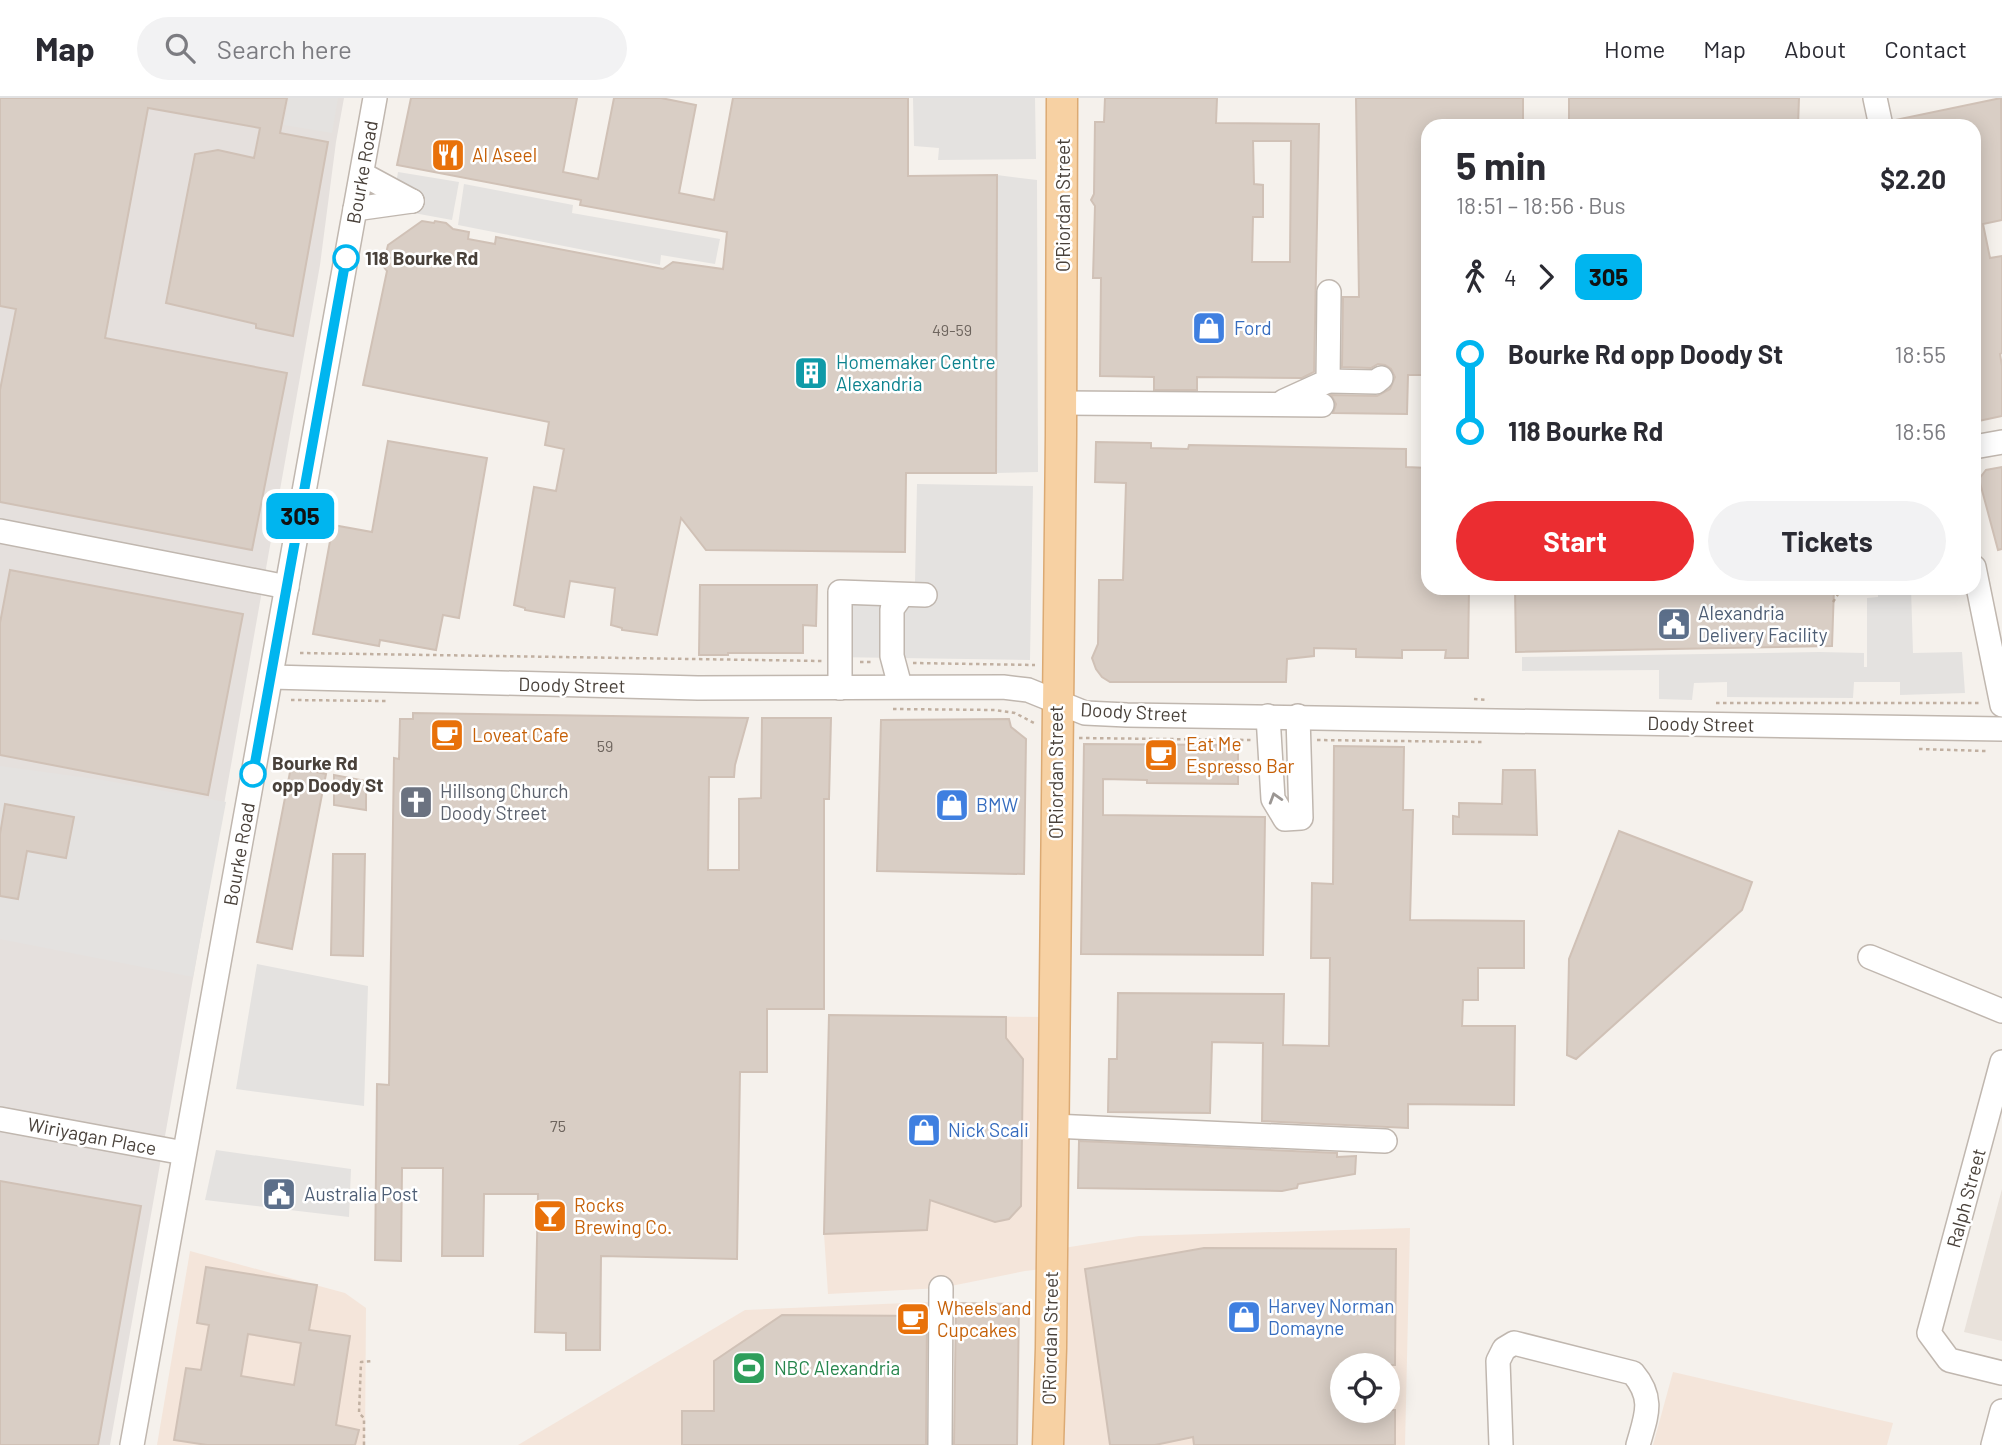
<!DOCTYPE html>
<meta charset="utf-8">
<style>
:root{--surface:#fff;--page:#f2f2f3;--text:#2b2b33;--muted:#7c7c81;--line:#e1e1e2;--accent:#eb2d31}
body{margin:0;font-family:Barlow,sans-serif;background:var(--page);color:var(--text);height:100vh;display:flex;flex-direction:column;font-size:26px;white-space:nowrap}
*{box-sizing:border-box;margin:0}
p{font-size:23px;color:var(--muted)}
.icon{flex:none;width:38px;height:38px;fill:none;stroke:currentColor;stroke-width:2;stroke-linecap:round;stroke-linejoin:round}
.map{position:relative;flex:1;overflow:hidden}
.side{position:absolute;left:1421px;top:21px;width:560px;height:476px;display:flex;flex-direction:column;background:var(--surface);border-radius:21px;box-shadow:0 4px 18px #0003}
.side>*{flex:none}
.badge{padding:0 14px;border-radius:10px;font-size:24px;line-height:46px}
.fabs{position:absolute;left:1330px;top:1255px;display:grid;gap:14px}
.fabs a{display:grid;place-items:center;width:70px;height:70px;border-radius:50%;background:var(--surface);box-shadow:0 4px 18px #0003;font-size:35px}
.map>.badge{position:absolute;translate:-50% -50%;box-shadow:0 0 0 4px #fff}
.legs{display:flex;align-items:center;gap:10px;height:77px;padding:0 35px;font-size:23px}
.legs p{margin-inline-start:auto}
.summary{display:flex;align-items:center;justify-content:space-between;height:119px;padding:0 35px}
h1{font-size:38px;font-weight:700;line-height:52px}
.button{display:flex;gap:14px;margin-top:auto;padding:14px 35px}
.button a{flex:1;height:80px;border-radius:42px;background:var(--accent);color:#fff;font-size:28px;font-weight:700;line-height:80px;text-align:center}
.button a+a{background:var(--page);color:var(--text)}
ul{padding:0 35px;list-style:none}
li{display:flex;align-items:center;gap:24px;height:77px;font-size:26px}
li i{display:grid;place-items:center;width:10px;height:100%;margin:0 9px;background:currentColor}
li i::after{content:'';width:18px;height:18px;margin:-9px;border:5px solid;border-radius:50%;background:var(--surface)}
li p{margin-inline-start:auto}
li:first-child i{background:linear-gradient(#0000 50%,currentColor 0)}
li:last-child i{background:linear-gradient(currentColor 50%,#0000 0)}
header{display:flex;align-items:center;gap:42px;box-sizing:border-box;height:98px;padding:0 35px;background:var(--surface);border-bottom:2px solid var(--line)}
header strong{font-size:33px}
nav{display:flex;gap:38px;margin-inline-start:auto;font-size:24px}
.search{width:490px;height:63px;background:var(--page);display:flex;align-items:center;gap:18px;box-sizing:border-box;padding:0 24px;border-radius:38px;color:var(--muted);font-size:26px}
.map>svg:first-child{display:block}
.residential{fill:#e9e2db}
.commercial{fill:#f4e5da;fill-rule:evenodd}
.industrial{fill:#e5e0dd}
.parking{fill:#e4e2e0}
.building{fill:#d9cec5;stroke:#d0c1b6;stroke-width:2;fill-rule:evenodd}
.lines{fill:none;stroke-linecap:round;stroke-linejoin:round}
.minor-casing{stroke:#c0b7af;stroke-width:26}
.major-casing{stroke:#dcaa73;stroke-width:33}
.path{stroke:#c1b0a1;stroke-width:2.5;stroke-dasharray:3.5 3.5;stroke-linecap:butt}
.minor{stroke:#fff;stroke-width:23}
.major{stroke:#f7d1a3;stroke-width:30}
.oneway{stroke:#9b9693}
.line-1-casing{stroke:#fff;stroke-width:16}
.line-1{stroke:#00b5ef;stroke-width:10}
.stop-1-dot{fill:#fff;stroke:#00b5ef;stroke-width:3.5}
.labels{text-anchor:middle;stroke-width:5;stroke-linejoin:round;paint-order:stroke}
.number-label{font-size:16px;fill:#6d645d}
.food-label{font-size:19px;fill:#c56008;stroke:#fff;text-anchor:start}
.street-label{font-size:19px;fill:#49413a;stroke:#fff}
.stop-label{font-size:19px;font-weight:bold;fill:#49413a;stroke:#fff;text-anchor:start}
.shop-label{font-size:19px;fill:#366cbe;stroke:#fff;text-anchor:start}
.culture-label{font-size:19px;fill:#0d838f;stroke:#fff;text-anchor:start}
.service-label{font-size:19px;fill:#4e5e75;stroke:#fff;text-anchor:start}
.worship-label{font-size:19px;fill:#5b616d;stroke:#fff;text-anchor:start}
.leisure-label{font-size:19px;fill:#27864d;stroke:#fff;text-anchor:start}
</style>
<header>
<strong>Map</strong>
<div class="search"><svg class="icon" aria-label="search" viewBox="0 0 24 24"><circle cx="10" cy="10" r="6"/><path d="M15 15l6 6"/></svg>Search here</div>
<nav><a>Home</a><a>Map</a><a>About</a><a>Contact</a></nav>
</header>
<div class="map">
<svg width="2002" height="1347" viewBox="0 0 2002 1347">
<rect width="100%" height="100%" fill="#f5f1ec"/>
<polygon class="residential" points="2002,1091 2002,1243 1964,1234"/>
<g class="commercial">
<path d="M829,917L1054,919L1051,1152L1139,1138L1410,1130L1405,1347H1048L1051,1170L1025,1173L941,1190L828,1196L824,1136ZM1342,1267H1388V1312H1342Z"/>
<polygon points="190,1153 345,1195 366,1210 365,1347 157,1347"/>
<polygon points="929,1204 926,1347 518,1347 745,1212"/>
<polygon points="1673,1274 1893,1325 1887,1347 1653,1347"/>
</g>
<polygon class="industrial" points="0,0 344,0 336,44 320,167 110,1347 0,1347"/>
<g class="parking">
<polygon points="289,0 338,0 332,35 284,27"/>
<polygon points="913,0 1035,0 1036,61 938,62 939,50 914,48"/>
<polygon points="398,74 459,84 452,122 392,111"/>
<polygon points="997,77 1037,82 1038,374 996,375"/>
<polygon points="464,86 573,107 572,115 720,141 715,166 661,157 660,167 458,127"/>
<polygon points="917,386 1033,388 1030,562 831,559 833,484 915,485"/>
<polygon points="1878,490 1911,490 1913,555 1962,554 1965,595 1900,597 1900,584 1854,584 1853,600 1727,599 1727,584 1694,585 1692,602 1659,601 1659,572 1522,573 1522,559 1819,554 1864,555 1864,569 1867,569 1867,500 1878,499"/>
<polygon points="0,668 103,682 226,704 193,879 0,841"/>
<polygon points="257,866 368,888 364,1008 236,991"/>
<polygon points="216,1052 351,1071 349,1119 205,1102"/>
</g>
<g class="building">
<polygon points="0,0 287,0 280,35 328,44 293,238 256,230 256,226 166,205 195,56 218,52 254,60 260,30 148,10 105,240 287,275 252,452 0,404 0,292 16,211 0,208"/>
<polygon points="411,0 577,0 563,74 598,81 614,0 661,0 696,7 679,95 714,102 733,0 908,0 908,78 997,77 996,375 906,375 905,454 706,452 681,420 657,537 622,532 622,530 611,527 615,490 570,483 564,519 525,512 525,510 514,507 534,389 556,393 564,351 545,347 549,324 363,287 387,173 383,168 388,147 422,123 434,125 435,123 446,125 453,131 469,134 468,141 495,146 496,139 663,171 673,164 723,171 727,134 580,107 581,102 397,67"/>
<path d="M1105,0H1217L1216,25L1319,26L1314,274L1302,280L1197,279V292H1154V279L1100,278L1101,180H1093L1095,108L1091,102L1094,96L1095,24H1104ZM1253,43H1291L1290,164H1252L1253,119H1263V87L1254,86Z"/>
<polygon points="1356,0 1523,0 1523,28 1428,28 1428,277 1408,277 1407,316 1333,315 1336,306 1331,297 1377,298 1390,291 1395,279 1391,271 1385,267 1378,266 1371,270 1342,269 1343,199 1359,199"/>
<polygon points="1569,0 1799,0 1798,28 1569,28"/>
<polygon points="2001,0 2002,122 1983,126 1990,160 2002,158 2002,255 2000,256 2002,268 2002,318 1974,324 1974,28 1895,28 1895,22"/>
<polygon points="388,343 487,360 459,520 443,517 436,552 380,542 379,548 313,536 333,427 372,434"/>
<polygon points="1096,344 1151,345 1151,350 1188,351 1189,347 1406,351 1406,369 1428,370 1428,490 1469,490 1468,560 1445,560 1446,552 1402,552 1402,560 1356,559 1356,551 1314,550 1314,558 1287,561 1286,584 1110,584 1102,579 1096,571 1092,560 1098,546 1099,482 1123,482 1126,385 1095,384"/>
<polygon points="2002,369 2002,451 1998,452 1979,381 1986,372"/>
<polygon points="10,472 243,516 208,697 0,657 0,525"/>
<polygon points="700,487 817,487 816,528 803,527 803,555 728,555 728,557 699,557"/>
<polygon points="1515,490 1834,490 1832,548 1516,554"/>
<polygon points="413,615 748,620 735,667 734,679 709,679 708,772 739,772 739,701 761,700 762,620 831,620 829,701 824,701 824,911 767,911 767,974 740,974 737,1161 601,1158 600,1252 566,1252 566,1235 535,1234 538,1096 484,1096 483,1158 442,1158 443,1070 402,1070 401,1163 375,1162 377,986 389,987 394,660 399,661 400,621 413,621"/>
<polygon points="1009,621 1011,629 1026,641 1024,776 877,773 881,622"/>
<polygon points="1084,646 1238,647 1238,686 1147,685 1147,682 1103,681 1103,717 1265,719 1263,857 1081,856"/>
<polygon points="1334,648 1404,649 1403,712 1413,712 1410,822 1524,823 1524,870 1478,870 1478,902 1463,902 1462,928 1515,928 1514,1007 1408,1006 1408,1030 1262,1023 1263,945 1212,944 1210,1015 1108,1014 1109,961 1117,961 1118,895 1284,896 1283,947 1329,948 1330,860 1311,860 1312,785 1333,786"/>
<polygon points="291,669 326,676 292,851 257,844"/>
<polygon points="1503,672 1535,672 1537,737 1453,736 1453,718 1459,719 1459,705 1502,706"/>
<polygon points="334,677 366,683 366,712 334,707"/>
<polygon points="5,706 74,719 66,760 27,753 18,801 0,798 0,736"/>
<polygon points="1619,733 1752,784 1742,812 1576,961 1567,957 1569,861"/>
<polygon points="333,756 365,756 363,858 331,857"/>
<polygon points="829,917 1006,919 1006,940 1023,961 1021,1108 1009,1121 995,1124 930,1102 927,1132 824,1136"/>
<polygon points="1079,1043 1337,1055 1337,1059 1356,1058 1355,1076 1298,1086 1297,1090 1282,1093 1078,1090"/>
<polygon points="0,1083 141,1108 98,1347 0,1347"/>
<polygon points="1204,1150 1396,1151 1395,1267 1342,1267 1342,1312 1395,1312 1395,1347 1194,1347 1193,1339 1155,1347 1110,1347 1085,1171"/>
<path d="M206,1169L317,1187L309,1232L350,1238L336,1327L359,1332L355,1347H207L174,1342L186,1270L201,1272L209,1227L197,1225ZM248,1236L301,1245L294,1287L241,1278Z"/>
<polygon points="956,1205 1019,1206 1017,1347 954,1347"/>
<polygon points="782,1217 927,1218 926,1347 682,1347 682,1313 714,1313 714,1263"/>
</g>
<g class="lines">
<g class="minor-casing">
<g id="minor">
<polyline points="1875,0 1881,28"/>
<polyline points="362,76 412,103"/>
<polyline points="355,111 412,103"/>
<polyline points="1328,283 1376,284 1381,280"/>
<polyline points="1284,303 1328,283 1329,194"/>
<polyline points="1061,305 1322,307"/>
<polyline points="1974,349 2002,344"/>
<polyline points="0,433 287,489"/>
<polyline points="1974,469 2002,607"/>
<polyline points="271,579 698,590 1003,589 1028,592 1085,615 1127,617 2002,631"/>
<polyline points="900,588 892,558 892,511 902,497"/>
<polyline points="840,590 840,494 925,497"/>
<polyline points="1268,618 1273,701 1285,721 1301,720 1298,618"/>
<polyline points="1870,859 2002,913"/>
<polyline points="2002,964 1929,1235 1949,1262 2002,1275"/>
<polyline points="0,1021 184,1055"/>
<polyline points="1053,1028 1385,1043"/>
<polyline points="132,1347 375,0"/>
<polyline points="940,1347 941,1190"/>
<path d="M1501,1347L1498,1263L1504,1251L1514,1245L1633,1275C1655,1301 1646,1318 1638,1347"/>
<polyline points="1993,1347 2002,1313"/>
</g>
</g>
<g class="major-casing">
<polyline id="major" points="1048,1347 1051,1250 1061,337 1062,0"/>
</g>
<g class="path">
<polyline points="1833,504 1842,490"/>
<polyline points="300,555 822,563"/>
<polyline points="860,564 874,564"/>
<polyline points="913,565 1035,567"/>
<polyline points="1474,601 1488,602"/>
<polyline points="291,602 386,603"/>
<polyline points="1716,605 1981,605"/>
<polyline points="893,611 995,612 1015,615 1034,625"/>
<polyline points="1079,640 1251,642"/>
<polyline points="1317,642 1482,644"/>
<polyline points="1919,651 1986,653"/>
<polyline points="364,1347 364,1320 359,1315 361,1264 373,1263"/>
</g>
<use href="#minor" class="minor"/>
<use href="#major" class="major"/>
</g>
<defs><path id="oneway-chevron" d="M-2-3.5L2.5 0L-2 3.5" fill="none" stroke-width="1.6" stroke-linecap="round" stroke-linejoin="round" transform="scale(1.75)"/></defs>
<use class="oneway" href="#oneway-chevron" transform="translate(1275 700) rotate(-107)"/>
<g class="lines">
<g class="line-1-casing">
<polyline id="line-1" points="253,676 346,160"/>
</g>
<use href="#line-1" class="line-1"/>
</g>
<defs>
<g id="restaurant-square" transform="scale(1.75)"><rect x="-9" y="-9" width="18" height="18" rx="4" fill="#e8710a" stroke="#fff"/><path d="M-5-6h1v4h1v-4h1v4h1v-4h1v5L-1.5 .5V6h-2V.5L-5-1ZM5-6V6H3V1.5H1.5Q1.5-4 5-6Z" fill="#fff"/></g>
<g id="shop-square" transform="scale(1.75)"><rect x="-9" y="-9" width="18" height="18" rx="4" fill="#3f7fe0" stroke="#fff"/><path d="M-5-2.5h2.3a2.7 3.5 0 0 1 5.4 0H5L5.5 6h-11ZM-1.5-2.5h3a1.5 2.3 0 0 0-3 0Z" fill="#fff"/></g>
<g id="building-square" transform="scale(1.75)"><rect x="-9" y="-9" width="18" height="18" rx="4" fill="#0f9aa8" stroke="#fff"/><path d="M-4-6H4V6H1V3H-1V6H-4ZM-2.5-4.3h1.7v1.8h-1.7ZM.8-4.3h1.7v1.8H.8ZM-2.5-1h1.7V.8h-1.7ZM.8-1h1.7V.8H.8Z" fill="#fff"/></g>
<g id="civic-square" transform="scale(1.75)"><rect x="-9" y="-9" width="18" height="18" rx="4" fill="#5c6f8a" stroke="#fff"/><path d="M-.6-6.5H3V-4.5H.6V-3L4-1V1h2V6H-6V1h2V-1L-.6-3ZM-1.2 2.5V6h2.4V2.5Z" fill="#fff"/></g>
<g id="cafe-square" transform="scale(1.75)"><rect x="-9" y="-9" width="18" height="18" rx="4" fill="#e8710a" stroke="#fff"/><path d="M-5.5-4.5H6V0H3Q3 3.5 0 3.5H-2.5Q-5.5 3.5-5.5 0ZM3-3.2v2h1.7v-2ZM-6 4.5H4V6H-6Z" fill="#fff"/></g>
<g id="church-square" transform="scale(1.75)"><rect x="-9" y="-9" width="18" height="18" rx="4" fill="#6b7280" stroke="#fff"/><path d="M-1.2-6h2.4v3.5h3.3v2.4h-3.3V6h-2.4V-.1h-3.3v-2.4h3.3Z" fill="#fff"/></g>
<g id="bar-square" transform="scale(1.75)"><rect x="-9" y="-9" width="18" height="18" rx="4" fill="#e8710a" stroke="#fff"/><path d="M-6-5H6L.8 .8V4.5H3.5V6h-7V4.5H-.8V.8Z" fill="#fff"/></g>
<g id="stadium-square" transform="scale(1.75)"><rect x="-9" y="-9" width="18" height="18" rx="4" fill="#2e9e5b" stroke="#fff"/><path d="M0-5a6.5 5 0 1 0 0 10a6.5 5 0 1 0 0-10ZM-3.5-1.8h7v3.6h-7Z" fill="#fff"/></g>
</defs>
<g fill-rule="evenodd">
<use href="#restaurant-square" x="448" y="57"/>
<use href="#shop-square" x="1209" y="230"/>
<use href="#building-square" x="811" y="275"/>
<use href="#civic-square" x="1674" y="526"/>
<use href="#cafe-square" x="447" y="637"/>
<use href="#cafe-square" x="1161" y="657"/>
<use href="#church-square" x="416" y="704"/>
<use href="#shop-square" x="952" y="707"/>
<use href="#shop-square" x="924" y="1032"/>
<use href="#civic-square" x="279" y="1096"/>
<use href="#bar-square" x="550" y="1118"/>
<use href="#shop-square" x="1244" y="1219"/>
<use href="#cafe-square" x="913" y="1221"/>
<use href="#stadium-square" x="749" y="1270"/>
</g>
<g class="stop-1-dot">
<circle cx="346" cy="160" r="12"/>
<circle cx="253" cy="676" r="12"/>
</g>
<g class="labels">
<g class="number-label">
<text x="952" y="238">49-59</text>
<text x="605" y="654">59</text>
<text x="558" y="1034">75</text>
</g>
<g class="food-label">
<text x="472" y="64">Al Aseel</text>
<text x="472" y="644">Loveat Cafe</text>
<text x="1186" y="653">Eat Me<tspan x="1186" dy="22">Espresso Bar</tspan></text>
<text x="574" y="1114">Rocks<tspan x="574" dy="22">Brewing Co.</tspan></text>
<text x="937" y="1217">Wheels and<tspan x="937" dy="22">Cupcakes</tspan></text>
</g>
<g class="street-label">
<text transform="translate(362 74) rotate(-80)" y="7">Bourke Road</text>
<text transform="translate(1063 107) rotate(-90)" y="7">O'Riordan Street</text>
<text transform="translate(572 587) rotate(1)" y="7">Doody Street</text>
<text transform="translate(1134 614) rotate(3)" y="7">Doody Street</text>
<text transform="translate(1701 626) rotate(1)" y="7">Doody Street</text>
<text transform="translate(1056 674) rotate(-90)" y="7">O'Riordan Street</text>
<text transform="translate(239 756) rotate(-80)" y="7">Bourke Road</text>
<text transform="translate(92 1038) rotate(11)" y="7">Wiriyagan Place</text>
<text transform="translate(1966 1100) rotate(-75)" y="7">Ralph Street</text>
<text transform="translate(1050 1240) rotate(-89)" y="7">O'Riordan Street</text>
</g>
<g class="stop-label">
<text x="365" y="167">118 Bourke Rd</text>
<text x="272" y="672">Bourke Rd<tspan x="272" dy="22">opp Doody St</tspan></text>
</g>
<g class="shop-label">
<text x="1234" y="237">Ford</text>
<text x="976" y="714">BMW</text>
<text x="948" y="1039">Nick Scali</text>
<text x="1268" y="1215">Harvey Norman<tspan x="1268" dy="22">Domayne</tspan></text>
</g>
<g class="culture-label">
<text x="836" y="271">Homemaker Centre<tspan x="836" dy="22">Alexandria</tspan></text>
</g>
<g class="service-label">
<text x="1698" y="522">Alexandria<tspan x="1698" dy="22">Delivery Facility</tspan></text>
<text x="304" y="1103">Australia Post</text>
</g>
<g class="worship-label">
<text x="440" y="700">Hillsong Church<tspan x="440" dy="22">Doody Street</tspan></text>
</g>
<g class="leisure-label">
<text x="774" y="1277">NBC Alexandria</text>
</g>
</g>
</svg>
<div class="fabs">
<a><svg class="icon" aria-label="locate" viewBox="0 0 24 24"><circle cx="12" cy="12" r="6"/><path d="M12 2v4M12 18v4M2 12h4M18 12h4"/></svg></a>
</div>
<b class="badge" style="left:300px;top:418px;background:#00b5ef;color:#111">305</b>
<section class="side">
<div class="summary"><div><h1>5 min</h1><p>18:51 – 18:56 · Bus</p></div><b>$2.20</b></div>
<div class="legs"><svg class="icon" aria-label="walk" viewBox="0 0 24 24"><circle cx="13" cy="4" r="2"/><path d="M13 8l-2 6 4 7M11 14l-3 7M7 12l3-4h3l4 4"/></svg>4<svg class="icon" aria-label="forward" viewBox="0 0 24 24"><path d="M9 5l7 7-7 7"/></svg><b class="badge" style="background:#00b5ef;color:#111">305</b></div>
<ul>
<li><i style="color:#00b5ef"></i><b>Bourke Rd opp Doody St</b><p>18:55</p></li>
<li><i style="color:#00b5ef"></i><b>118 Bourke Rd</b><p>18:56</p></li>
</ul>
<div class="button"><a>Start</a><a>Tickets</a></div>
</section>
</div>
